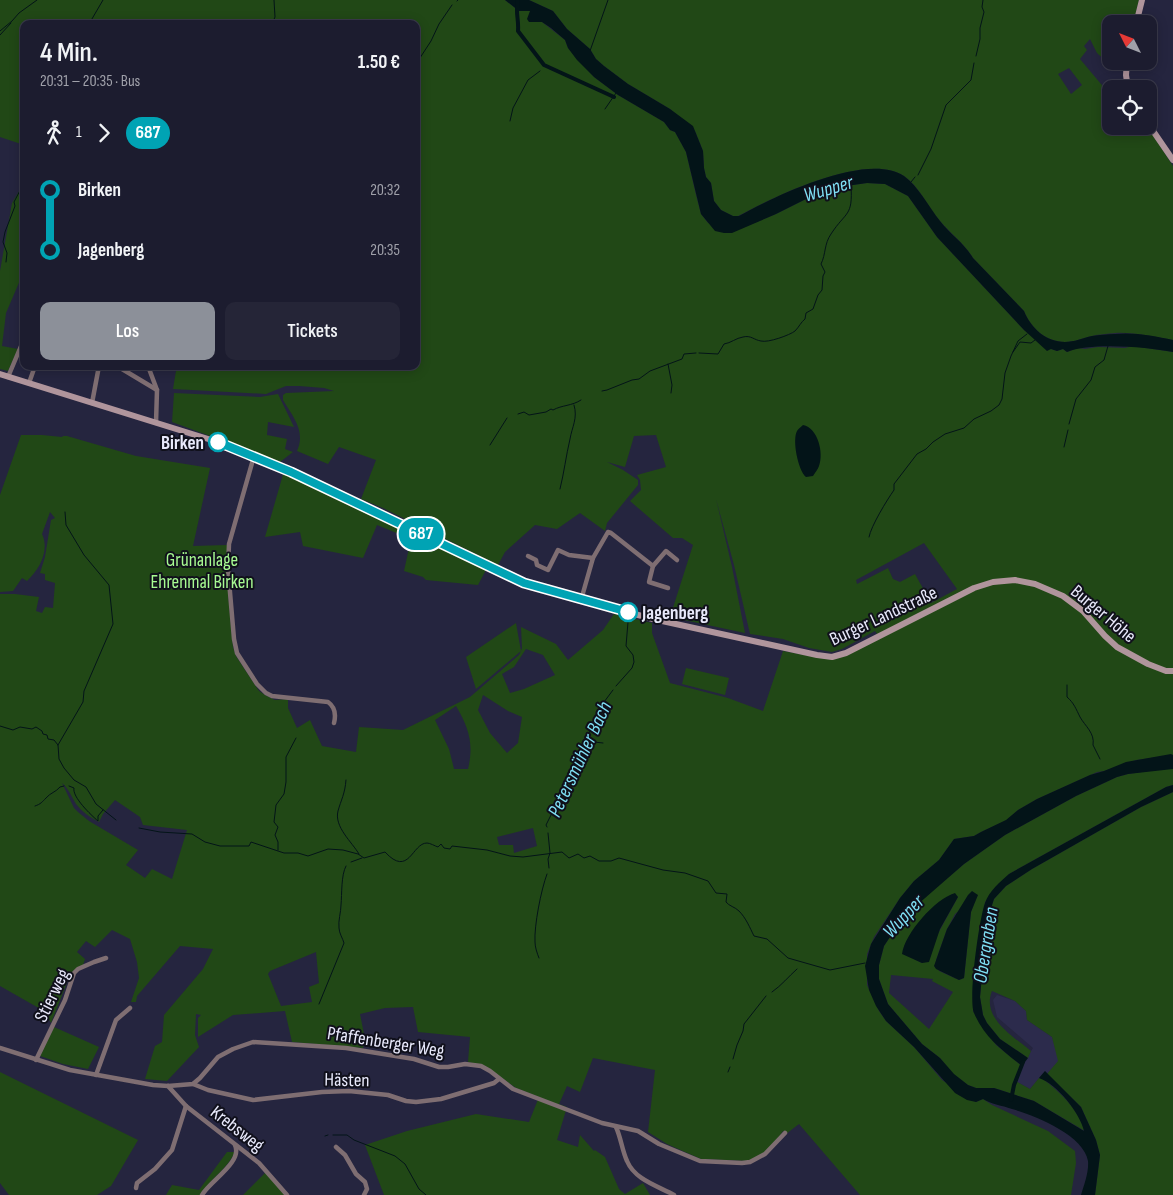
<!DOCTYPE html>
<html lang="de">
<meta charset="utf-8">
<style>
:root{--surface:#1c1c2f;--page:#252537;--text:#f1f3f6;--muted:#a0a1aa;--line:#3a3a4b;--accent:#8c9099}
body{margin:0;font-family:"Sofia Sans Condensed",sans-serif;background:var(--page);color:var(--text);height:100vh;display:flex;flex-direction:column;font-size:19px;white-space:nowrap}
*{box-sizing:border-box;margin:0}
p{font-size:16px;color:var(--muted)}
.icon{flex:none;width:28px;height:28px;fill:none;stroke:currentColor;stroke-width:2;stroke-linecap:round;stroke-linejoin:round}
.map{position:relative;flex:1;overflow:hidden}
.panel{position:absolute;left:20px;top:20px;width:400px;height:350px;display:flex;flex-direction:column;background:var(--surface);border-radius:10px;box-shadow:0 2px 12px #0003,0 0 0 1px var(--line)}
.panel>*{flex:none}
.badge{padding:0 10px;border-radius:16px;font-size:18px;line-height:32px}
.needle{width:32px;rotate:312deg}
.tools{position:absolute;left:1102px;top:15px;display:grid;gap:10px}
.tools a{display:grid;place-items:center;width:55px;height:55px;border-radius:10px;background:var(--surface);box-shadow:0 2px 12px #0003,0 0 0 1px var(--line);font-size:25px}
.map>.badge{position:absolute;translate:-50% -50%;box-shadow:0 0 0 2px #fff}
.legs{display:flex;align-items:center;gap:8px;height:55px;padding:0 20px;font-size:16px}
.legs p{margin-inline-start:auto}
.summary{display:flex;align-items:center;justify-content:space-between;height:85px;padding:0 20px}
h1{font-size:28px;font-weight:600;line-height:38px}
.action{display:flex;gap:10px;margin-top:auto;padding:10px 20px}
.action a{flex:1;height:58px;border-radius:10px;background:var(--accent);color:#fff;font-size:20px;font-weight:600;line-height:58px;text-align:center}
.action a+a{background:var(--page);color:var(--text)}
ul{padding:0 20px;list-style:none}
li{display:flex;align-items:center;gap:18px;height:60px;font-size:19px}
li i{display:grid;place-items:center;width:8px;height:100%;margin:0 6px;background:currentColor}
li i::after{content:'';width:12px;height:12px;margin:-6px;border:4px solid;border-radius:50%;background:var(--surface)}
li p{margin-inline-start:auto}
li:first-child i{background:linear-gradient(#0000 50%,currentColor 0)}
li:last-child i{background:linear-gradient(currentColor 50%,#0000 0)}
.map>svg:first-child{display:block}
.built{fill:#2c2b4c}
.green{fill:#214816;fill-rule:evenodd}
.water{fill:#031418}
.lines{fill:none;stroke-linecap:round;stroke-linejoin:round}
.stream{stroke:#031418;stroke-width:1}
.canal{stroke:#031418;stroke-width:4}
.street{stroke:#7f6e72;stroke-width:4.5}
.secondary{stroke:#b0959c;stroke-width:6}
.line-1-casing{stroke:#fff;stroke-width:11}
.line-1{stroke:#00a3b4;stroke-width:8}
.stop-1-dot{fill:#fff;stroke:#00a3b4;stroke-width:2.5}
.labels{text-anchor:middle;stroke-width:4;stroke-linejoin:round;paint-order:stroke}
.stop-label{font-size:19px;font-weight:bold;fill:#e8e9fb;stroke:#10101b;text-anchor:end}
.park-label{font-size:19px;fill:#a7fa92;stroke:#10101b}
.street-label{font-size:19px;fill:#e8e9fb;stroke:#10101b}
.water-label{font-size:20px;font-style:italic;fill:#7fdff4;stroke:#10101b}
</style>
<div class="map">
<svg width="1173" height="1195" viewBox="0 0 1173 1195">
<rect width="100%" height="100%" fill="#25253f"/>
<polygon class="built" points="997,995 1015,1001 1026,1011 1027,1020 1052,1037 1059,1061 1047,1074 1045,1071 1030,1089 1013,1080 1033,1048 997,1017 993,1000"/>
<g class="green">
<path d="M0,0H505L519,11H530L533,22H542L565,40L568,48L594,77L618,95L664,122L670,130L675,132L686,152L696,195L701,214L708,223L744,227L776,214L812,196L846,186L867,183L885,184L908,196L937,237L1024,330L1051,349L1057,351L1063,349L1067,352L1077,348L1085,349L1098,347L1125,348L1133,346L1173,352V755L1136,760L1104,771L1097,772L1037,799L1018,810L1007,820L981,832L974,836L954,839L939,860L914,881L900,898L874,937L867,954V985L879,1011L886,1021L914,1047L942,1080L976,1102L983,1099L992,1105L1048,1131L1075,1151L1076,1163L1071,1195H860L799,1124L786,1134L783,1131L774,1144L763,1154L749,1161L701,1159L667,1144L648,1132L655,1070L593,1058L580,1092L567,1086L559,1104L567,1107L557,1140L578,1147L580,1135L594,1151L595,1150L605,1157L619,1189L625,1194L643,1183L650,1195H384L365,1145L407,1131L476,1114L529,1122L539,1097L516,1088L485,1066L468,1062L470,1037L418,1032L413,1007L385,1008L360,1014L365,1039L363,1048L292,1042L285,1011L233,1015L198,1037V1018L201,1015L196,1014L195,1035L199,1047L167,1081L145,1079L155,1046L162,1042L164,1015L203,969L213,949L180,946L137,996L136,1002H131L139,978L137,962L130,939L112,930L95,947L86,941L77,952L85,959L83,965L73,971L70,975L51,1023L44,1011L0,986V594H15L39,597L36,611L42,613L45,607L53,608L55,583L45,580V574L40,573L45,557L51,520L55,518L50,512L42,534C50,551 39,570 27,581L22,578L13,591L0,592V495L21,435H42L62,437L63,436H67L136,456L210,468L193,546L227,545L228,593L233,647L236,656L259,691L265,695L275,700L288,699V708L297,728L310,720L322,746L356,752L359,727L403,730L470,697L519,655L521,651L476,689L466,657L516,623L521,651L522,648L521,627L556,644L568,660L603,630L614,614L652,623V633L670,683L728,698L763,711L783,651L826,659L880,638L875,631L842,649L832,652L809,648L783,639L750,634L734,565L716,499L732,567L745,633L670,617L693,545L682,538H673L630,501L641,490L640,480L637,475L666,467L656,435L634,436L625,467L607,462L623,470L638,480V485L607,523L605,531L580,513L557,529L535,525L505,552L498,565L383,508L361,499L376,460L339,447L328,464L297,451C306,431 293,417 283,400V395L286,393L334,391L324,388L299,386H286L266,394L173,389L176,371L175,366H416V24H24V145L0,137ZM924,543L957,589L931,603L915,574L900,582L893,579L888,568L857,584L856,580ZM526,649L543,655L555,675L524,689L510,693L502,674L514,667ZM483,695L508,711L522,717L518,743L507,753L490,733L478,710ZM456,706C469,728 474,744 468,769H454L449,749L435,720ZM62,783C69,789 71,796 76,804C81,811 91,818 99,822L103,814L115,800L140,817L143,825L187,830L172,879L152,869L145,878L126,865L138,850L89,821L78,812L74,808ZM533,828L537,846L514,853L513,845H499L497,837ZM316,952L319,983L309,987L312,1002L281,1006L268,974L270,971Z"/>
<path d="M529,0H1139L1133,24H1111V61H1123L1121,70L1112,67L1097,53L1090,39L1084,46L1087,50L1080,59L1106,90L1120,86L1122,89H1111V126H1147L1173,166V340C1154,337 1134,332 1115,333C1107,334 1099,334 1092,336C1083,338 1074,342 1065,342C1046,342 1031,328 1024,311L973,258C964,243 951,234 940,221C928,207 919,186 904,176C867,151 773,197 738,216H733L721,210L714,201L711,183L706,177L704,168L703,151L695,131L670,109L628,84L604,66L596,59L590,49L567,29L553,11ZM1069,68L1082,85L1071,94L1058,74Z"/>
<polygon points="24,183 24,271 6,313 2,346 18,349 8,371 0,369 0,271 12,203"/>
<polygon points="174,393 260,397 278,394 294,427 268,422 267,435 287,439 285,449 293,452 280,462 172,422"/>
<polygon points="284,471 427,539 425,547 435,551 437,544 487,568 478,585 426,580 423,577 404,571 411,539 377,525 363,558 303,546 300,532 265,537"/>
<polygon points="686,668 729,678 725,695 682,684"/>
<path d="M1163,769H1173V785L1166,787L1009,874L985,902L973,1011L996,1045L1022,1066L1014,1080L1030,1089L1039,1078L1043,1079C1061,1093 1078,1109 1085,1131L1034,1101L994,1088H976L968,1085L953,1074L940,1058L922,1044L888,1004L879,979V965L884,946L902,919L917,904L964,864L1005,835L1076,796L1117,777L1128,774ZM952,894L958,897L922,963L914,959L926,914ZM977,895L971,912L964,978L959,980L939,971L936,960L947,929L955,914ZM891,975L933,979L932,981L953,992L929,1029L889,993Z"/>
<path d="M1173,792V1195H1095L1100,1155L1096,1140L1081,1107L1047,1074L1058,1061L1052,1037L1027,1020L1026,1011L1015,1001L992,991C981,1018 1014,1037 1031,1051L1028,1058L1000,1039L987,1023L983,1015L980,997L987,921L994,899L1006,886L1032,869L1141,807Z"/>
<polygon points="54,1027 99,1047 88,1069 63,1064 40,1056"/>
<polygon points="0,1072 138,1140 111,1186 97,1195 9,1195 0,1183"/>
<path d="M227,1152H235C226,1171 210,1178 201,1195H166L172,1185L199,1190Z"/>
<polygon points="266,1172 285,1195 243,1195"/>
</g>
<g class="water">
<path d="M505,0H529L553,11L567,29L590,49L596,59L604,66L628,84L670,109L693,126L703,151L704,168L706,177L711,183L714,201L721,210L733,216H739C773,197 867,151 904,176C918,186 929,207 940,221C950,234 964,243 973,258L1024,311C1031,328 1046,342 1065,342C1074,342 1083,338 1092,336C1099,335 1107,334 1115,334C1134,332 1155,336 1173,340V352C1147,347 1091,342 1067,352L1063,349L1057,351L1051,349L1047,351L1024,330L937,237L908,196L885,184L867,183L846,186L812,196L776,214L732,233H724L715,231L701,214L686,152L675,132L670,130L664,122L618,95L594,77L577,60L568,48L565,40L551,28L542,22H529L527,19L530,11H519Z"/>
<path d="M803,425C818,428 824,453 819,466C818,469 815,473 813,476L806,477C798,470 792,440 797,431C798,429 801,427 803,425Z"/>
<path d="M1171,754L1173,755V769L1128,774L1117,777L1076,796L1005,835L964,864L909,912L902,919L884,946L879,965V979L888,1004L922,1044L940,1058L954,1074L968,1085L976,1088H994L1034,1101L1084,1131C1080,1113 1057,1084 1039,1078L1045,1071L1081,1107L1096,1140L1100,1155L1095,1195H1081C1084,1185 1089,1172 1088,1161C1084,1135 1034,1115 1012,1109C1001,1105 993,1105 983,1099L976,1102L967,1100L955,1093L914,1047L886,1021L876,1006L869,990L865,966L871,944L900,898L914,881L939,860L954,839L974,836L981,832L1006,820L1018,810L1037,799L1090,775L1104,771L1126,762Z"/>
<path d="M1173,785V792L1141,807L1032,869L1006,886L994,899L987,921L985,944L980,997L983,1015L987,1023L1000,1039L1028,1058L1022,1066C1002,1050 984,1037 974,1013C968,999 979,919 985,903C989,891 1000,882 1009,874L1166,787Z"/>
<polygon points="972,891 978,895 971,912 964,978 959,980 936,969 934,966 947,929 968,895"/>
<path d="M955,893L958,897L940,929L929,962L922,963L902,954C905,933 935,899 955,893Z"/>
</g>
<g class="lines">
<g class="stream">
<polyline points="457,1 458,0"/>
<polyline points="89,24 103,0"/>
<polyline points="272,24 275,17 274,0"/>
<polyline points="0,31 12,21 19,13 37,0"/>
<polyline points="0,35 11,23"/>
<polyline points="590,51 608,0"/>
<polyline points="976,56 980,39 980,28 984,12 982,7 983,0"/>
<polyline points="416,64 431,41 439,24 452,5"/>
<polyline points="605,109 616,93"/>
<polyline points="510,121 513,108 528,80 540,71"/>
<polyline points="918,175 931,149 946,105 971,80 974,63"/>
<polyline points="911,182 915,177"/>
<polyline points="6,262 7,253 3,242 5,232 15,206 14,202 24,183"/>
<polyline points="1013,352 1020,342 1031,343 1035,340"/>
<path d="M699,353L718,354L724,344C731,343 736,338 743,337C751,335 754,340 761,341C768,343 790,335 795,331C799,327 801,322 805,319L806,313L813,309L818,295L822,290L823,276L825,272L821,264C826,254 824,244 831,234C846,211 853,217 851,186"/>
<polyline points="668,364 672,385 671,393"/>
<polyline points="602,391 607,390 632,380 639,379 650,371 682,359 684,354 696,353"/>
<path d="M518,414L524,412L529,415L546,412L551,409L553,410C562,405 572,406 581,400"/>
<polyline points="1069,424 1076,399 1091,380 1095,367 1104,360 1108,346"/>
<polyline points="490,445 507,418"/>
<polyline points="1064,447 1068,430"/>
<path d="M560,489C564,473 566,456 570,439C572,427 578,418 574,405"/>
<path d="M869,537C871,526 887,500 894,490V484L917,454L926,449L933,442L945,434L964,428L974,419L991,411L999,405L1002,399L1005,373L1011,356L1018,341L1027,334"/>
<path d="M1067,685V697C1074,703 1076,709 1080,717C1085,726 1095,733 1093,745L1100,759"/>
<polyline points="616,686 632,668 634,662 633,655 626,646 628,622"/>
<polyline points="0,726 13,730 20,727 32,729 36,727 42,731 43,734 47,735 48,739 54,740 58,745 59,759 64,768 74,780 86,787 96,804 116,820"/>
<polyline points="587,744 594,742 603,743"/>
<polyline points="58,745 83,702 84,691 113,624 109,585 84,555 66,525 65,512"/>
<path d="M346,780C345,794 341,800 338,811C334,827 352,842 359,854"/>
<path d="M69,786L74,788C72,797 91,815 98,821V816L103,810"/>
<path d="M35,806C41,804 42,802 46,798C50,793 56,792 60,787L64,786"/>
<polyline points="547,827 546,825 557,803 566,777 579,759 587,736 600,715 601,706 613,690"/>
<path d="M139,828L160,832L192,834L205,842L220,846H249L251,842L284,853H298L308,856L328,849L343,850L358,854L364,858L385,852C409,878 412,843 427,843C430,843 435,846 438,847L441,844L444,848L450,849L452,846L487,850L510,856L523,857L562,852L569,858L578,854L584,858L590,856L599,861H611L619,858L663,870L685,873L708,881L716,893L727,894L726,902C729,906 735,907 739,911C746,918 750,928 754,936L767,939L788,958L830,970L865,963"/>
<polyline points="548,833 550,853 548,859 549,868"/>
<polyline points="278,850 278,842 275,835 278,827 274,822 276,805 284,794 286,782 286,757 296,738"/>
<polyline points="351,862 362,858"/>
<path d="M539,958C537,953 535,947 535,942C534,926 541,890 547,874"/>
<path d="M772,992C782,985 788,977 797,969"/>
<path d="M319,1004L344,943C343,939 339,933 339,928C338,921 341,912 341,905C342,894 341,875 346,866"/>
<polyline points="733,1059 737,1045 743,1031 744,1024 766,996"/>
<polyline points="728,1072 730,1067"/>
<polyline points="333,1135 347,1135 354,1140 395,1156 405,1164 419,1189 426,1195"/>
<polyline points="325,1136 328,1135"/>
</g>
<g class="canal">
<path d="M518,0C515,12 519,19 518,31L544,65L614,97"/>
<polyline points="1011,1100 1014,1085 1023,1062"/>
</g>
<g class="street">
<polyline points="117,366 157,390"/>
<polyline points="148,366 157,390 156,423"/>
<polyline points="90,367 98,369"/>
<polyline points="8,377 24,339"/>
<polyline points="29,383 35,366"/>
<polyline points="92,403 99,366"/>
<path d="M254,456L229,544L228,569L234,639L237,653L257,684L266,693L272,696L328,702C335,707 336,715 334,723"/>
<polyline points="528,556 536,560 537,565 548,570 558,550 569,555 593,558"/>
<polyline points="653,566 649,582 668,588"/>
<polyline points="581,600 593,558 608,532 611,533 653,566 666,551 677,560"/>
<polyline points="0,1048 70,1070 153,1085 168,1086 193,1084 200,1078 218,1057 233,1049 253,1042 346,1048 414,1059 439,1067 448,1067 465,1064 481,1066 490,1071 513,1089 602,1123 638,1131 659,1144 700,1161 742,1163 750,1162 765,1154 785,1133"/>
<polyline points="36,1060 65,1000 74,973 78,969 94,962 106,958"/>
<polyline points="96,1075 116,1020 130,1008"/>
<polyline points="193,1084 208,1090 253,1100 322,1092 349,1091 388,1095 406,1101 416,1102 441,1099 494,1083 499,1079"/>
<polyline points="168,1086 186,1106 259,1163 287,1195"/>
<path d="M616,1127C621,1138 622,1150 627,1161C635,1180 658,1186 674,1195"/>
<polyline points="336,1147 345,1155 356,1174 365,1182 367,1189 364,1195"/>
<polyline points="136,1188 137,1183 155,1169 172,1150 186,1106"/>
<path d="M202,1195C210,1181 243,1162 235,1145"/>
</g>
<g class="secondary">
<polyline points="1136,24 1142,0"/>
<polyline points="1127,61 1126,75 1128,89"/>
<polyline points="1149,125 1173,160"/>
<polyline points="0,374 221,443 254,456 291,472 513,578 538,588 653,619 817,655 832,657 846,653 974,588 993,582 1015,580 1035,584 1063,596 1083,611 1105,636 1117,647 1148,664 1166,671 1173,671"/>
</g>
</g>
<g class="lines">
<g class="line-1-casing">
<polyline id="line-1" points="218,442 291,472 524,583 628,612"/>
</g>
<use href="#line-1" class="line-1"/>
</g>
<g class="stop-1-dot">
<circle cx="218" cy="442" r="9"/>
<circle cx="628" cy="612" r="9"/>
</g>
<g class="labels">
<g class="stop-label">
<text x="204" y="449">Birken</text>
<text x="642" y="619" text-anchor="start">Jagenberg</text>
</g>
<g class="park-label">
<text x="202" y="566">Grünanlage<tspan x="202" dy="22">Ehrenmal Birken</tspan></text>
</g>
<g class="street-label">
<text transform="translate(1104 613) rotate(40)" y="7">Burger Höhe</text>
<text transform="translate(883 615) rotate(-25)" y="7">Burger Landstraße</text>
<text transform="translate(51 995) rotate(-64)" y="7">Stierweg</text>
<text transform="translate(386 1041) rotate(9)" y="7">Pfaffenberger Weg</text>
<text transform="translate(347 1079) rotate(1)" y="7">Hästen</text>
<text transform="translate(238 1128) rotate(38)" y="7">Krebsweg</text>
</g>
<g class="water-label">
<text transform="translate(828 188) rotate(-16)" y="7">Wupper</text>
<text transform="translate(579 759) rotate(-65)" y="7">Petersmühler Bach</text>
<text transform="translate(903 916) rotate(-47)" y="7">Wupper</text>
<text transform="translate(985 945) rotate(-81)" y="7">Obergraben</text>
</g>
</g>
</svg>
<div class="tools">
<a><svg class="needle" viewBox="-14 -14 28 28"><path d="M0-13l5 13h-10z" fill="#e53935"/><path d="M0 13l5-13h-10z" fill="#a0a1aa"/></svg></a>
<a><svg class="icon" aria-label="locate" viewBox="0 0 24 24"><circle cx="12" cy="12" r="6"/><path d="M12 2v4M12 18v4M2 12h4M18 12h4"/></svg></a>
</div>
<b class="badge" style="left:421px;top:534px;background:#00a3b4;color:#fff">687</b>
<section class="panel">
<div class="summary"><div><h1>4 Min.</h1><p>20:31 – 20:35 · Bus</p></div><b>1.50 €</b></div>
<div class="legs"><svg class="icon" aria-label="walk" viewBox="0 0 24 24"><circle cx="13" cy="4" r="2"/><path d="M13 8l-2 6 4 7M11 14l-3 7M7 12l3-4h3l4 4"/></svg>1<svg class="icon" aria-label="forward" viewBox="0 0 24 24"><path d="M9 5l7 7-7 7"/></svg><b class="badge" style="background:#00a3b4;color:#fff">687</b></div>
<ul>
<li><i style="color:#00a3b4"></i><b>Birken</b><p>20:32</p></li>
<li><i style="color:#00a3b4"></i><b>Jagenberg</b><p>20:35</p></li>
</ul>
<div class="action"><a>Los</a><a>Tickets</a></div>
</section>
</div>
